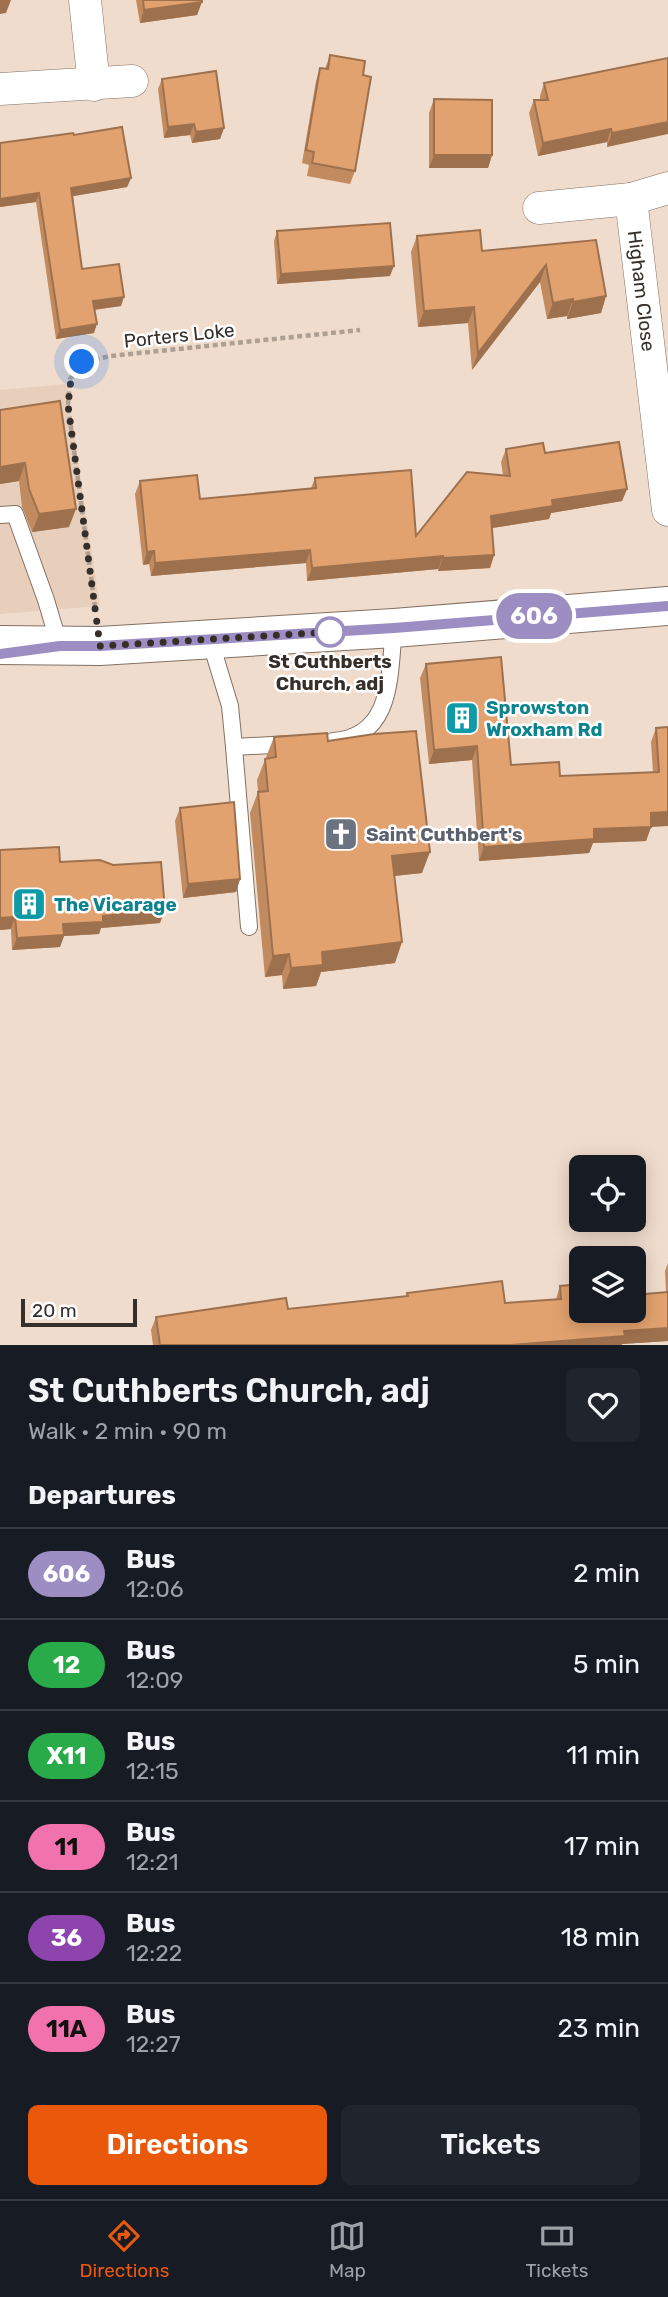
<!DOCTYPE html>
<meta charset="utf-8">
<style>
:root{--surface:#171b24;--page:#20242c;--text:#f1f3f6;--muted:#9ea1a6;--line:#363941;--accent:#ea580c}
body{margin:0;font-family:Rubik,sans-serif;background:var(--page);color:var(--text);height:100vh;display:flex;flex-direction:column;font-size:26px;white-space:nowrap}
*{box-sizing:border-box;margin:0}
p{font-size:23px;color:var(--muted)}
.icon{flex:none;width:38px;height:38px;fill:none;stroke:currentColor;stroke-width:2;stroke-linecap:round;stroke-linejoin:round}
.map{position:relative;height:1345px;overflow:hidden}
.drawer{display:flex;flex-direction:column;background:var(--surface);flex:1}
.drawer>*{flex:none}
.badge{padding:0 14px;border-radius:23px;font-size:24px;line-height:46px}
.controls{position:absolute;left:569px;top:1155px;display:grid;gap:14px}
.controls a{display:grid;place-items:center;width:77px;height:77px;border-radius:10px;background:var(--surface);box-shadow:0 4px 18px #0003;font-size:35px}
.scale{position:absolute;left:21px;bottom:18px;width:116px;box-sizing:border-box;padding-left:7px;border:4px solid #362e29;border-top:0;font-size:19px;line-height:24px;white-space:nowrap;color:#362e29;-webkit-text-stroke:5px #fff;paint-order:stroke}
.you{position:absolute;width:35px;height:35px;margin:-18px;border:5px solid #fff;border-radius:50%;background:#1a73e8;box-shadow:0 0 0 10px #1a73e833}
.map>.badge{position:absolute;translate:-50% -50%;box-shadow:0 0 0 4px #fff}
h2{padding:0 28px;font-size:26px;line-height:63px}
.round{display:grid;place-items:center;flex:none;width:74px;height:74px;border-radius:10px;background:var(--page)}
.head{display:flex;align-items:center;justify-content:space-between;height:119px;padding:0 28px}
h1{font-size:33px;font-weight:600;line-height:52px}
.cta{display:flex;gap:14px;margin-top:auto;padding:14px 28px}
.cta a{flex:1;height:80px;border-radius:10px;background:var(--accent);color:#fff;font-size:28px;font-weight:600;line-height:80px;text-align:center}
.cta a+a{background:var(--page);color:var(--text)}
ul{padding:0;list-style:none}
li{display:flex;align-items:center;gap:21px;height:91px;padding:0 28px;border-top:2px solid var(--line)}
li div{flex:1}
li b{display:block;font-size:26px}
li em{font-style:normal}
li .badge{min-width:77px;font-weight:700;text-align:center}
.dock{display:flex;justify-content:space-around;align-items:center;height:98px;border-top:2px solid var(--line);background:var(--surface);font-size:19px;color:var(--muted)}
.dock a{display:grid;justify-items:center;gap:4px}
.dock .selected{color:var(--accent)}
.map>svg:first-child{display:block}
.built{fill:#e8cfbb}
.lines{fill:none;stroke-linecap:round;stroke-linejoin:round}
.service-casing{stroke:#837163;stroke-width:18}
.minor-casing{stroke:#837163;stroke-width:33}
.primary-casing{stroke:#837163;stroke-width:40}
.path{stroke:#ae9f93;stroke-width:4.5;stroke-dasharray:5 3.5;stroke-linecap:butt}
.service{stroke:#fff;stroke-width:16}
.minor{stroke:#fff;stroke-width:32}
.primary{stroke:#fff;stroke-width:38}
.wall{fill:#c28b5f}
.shaded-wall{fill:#9e714e}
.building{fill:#e2a26f;stroke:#9e714e;stroke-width:2}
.line-casing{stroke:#fff;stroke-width:16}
.line{stroke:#9c8dc3;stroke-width:10}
.walk{stroke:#362e29;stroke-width:7;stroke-dasharray:0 12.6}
.stop-dot{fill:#fff;stroke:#9c8dc3;stroke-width:3.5}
.labels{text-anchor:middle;stroke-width:5;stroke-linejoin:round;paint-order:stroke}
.street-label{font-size:19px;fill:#362e29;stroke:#fff}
.stop-label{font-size:19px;font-weight:bold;fill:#362e29;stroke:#fff}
.culture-label{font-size:19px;font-weight:bold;fill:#0d838f;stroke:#fff;text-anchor:start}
.worship-label{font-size:19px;font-weight:bold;fill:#5b616d;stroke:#fff;text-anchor:start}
</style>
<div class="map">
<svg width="668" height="1345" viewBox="0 0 668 1345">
<rect width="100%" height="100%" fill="#f0dccd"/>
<polygon class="built" points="66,384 100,606 0,614 0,390"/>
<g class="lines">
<g class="service-casing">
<g id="service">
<polyline points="0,515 15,514 46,600 60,647"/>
<polyline points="210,640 230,706 234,747 290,744"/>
<path d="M333,741C394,737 389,673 394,628"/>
<polyline points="234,747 249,927"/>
</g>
</g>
<g class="minor-casing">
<g id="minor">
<polyline points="85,0 94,85"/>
<polyline points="0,89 132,81"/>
<path id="s1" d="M668,188L631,199L668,510"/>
<polyline points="539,208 631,199"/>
</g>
</g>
<g class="primary-casing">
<polyline id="primary" points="0,645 100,646 394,628 668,606"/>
</g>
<polyline class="path" points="95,607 68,405 70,379 82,362 111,356 360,330"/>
<use href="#service" class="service"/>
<use href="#minor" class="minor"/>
<use href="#primary" class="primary"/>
</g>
<g class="wall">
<polygon points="136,0 202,0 197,15 140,23"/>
<polygon points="330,55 363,75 355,171 350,184 307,176 309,165 302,163 316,81 320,68 325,69"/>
<polygon points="668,58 607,147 607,142 538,156 529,113 534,100 540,100 540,96 544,83"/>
<polygon points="162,79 224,128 220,139 192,143 190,135 164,138 158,89"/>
<polygon points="434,99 492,155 488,168 429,168 429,113"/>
<polygon points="74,135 131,178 127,187 73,196 82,269 121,306 95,310 94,333 56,339 36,202 0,207"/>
<polygon points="277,231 390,276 277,284 274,241"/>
<polygon points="417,236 482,251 596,240 606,296 601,313 567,319 567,316 547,319 540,282 472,370 468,323 418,327 411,252"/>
<polygon points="0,410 69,527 32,532 22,507 19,481 0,484"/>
<polygon points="506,449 545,453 627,489 622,501 551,513 549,519 492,528 494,555 490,568 438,571 438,569 307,581 306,563 151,576 149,564 143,565 135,494 140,481 200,499 311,488 315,478 416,536 503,475 501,462"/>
<polygon points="426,664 511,765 560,776 653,773 651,742 656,728 668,727 651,827 646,841 593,843 589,853 479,861 472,760 429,764 420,678"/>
<polygon points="274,737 328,741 422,873 394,876 395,963 321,972 316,986 283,989 282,975 265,977 250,813 258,792 257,780"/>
<polygon points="180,808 240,879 236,892 183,898 175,821"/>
<polygon points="60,862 160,923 101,928 99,934 64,936 60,947 12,950 11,929 0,930"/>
<polygon points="668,1263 668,1341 622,1344 622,1345 153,1345 151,1330 156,1317 288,1309 406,1296 407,1293 505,1303 556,1299 560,1286 581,1311 666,1292 665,1271"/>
</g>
<g class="shaded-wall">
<polygon points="0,0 11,0 6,13 0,14"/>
<polygon points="202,2 197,15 140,23 144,10"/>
<polygon points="668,122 668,134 607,147 612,133"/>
<polygon points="194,124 190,135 164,138 168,127"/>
<polygon points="224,128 220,139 192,143 196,132"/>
<polygon points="611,129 607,142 538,156 543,143"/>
<polygon points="434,155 492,155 488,168 429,168"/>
<polygon points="131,178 127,187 68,197 71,188"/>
<polygon points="39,193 36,202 0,207 0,199"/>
<polygon points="546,265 540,282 472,370 478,353"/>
<polygon points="394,266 390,276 277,284 281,274"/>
<polygon points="606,296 601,313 567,319 573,302"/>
<polygon points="124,297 121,306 90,310 93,301"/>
<polygon points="573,299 567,316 547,319 553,303"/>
<polygon points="474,307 468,323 418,327 424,311"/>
<polygon points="97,324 94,333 56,339 60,330"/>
<polygon points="25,463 19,481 0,484 0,467"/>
<polygon points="627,489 622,501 551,513 549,519 486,529 491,516 552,500"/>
<polygon points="76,509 69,527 32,532 39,514"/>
<polygon points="310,550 306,563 151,576 155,563"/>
<polygon points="154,551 149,564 143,565 147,552"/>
<polygon points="494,555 490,568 438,571 443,558"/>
<polygon points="443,556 438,569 307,581 312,568"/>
<polygon points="477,746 472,760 429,764 434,750"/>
<polygon points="668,812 668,826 651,827 646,841 593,843 589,853 479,861 484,847 594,829 651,813"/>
<polygon points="430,852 422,873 384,877 392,856"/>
<polygon points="240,879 236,892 183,898 188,884"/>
<polygon points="165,910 160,923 101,928 99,934 64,936 60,947 12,950 17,938 63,924 103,916"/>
<polygon points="15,917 11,929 0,930 0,918"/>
<polygon points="402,942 395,963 321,972 316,986 283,989 291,968 322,952"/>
<polygon points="289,954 282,975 265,977 273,956"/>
<polygon points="668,1328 668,1341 622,1344 622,1345 511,1345 624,1331"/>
</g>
<g class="building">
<polygon points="143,0 202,0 202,2 144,10"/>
<polygon points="330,55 365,61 363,75 371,77 355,171 312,163 314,152 306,150 320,68 328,69"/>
<polygon points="668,58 668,122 612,133 611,129 543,143 534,100 548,100 544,83"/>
<polygon points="216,71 224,128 196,132 194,124 168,127 162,79"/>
<polygon points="434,99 492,100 492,155 434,155"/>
<polygon points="122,127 131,178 71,188 82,269 119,264 124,297 93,301 97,324 60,330 39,193 0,199 0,143 73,133 74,135"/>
<polygon points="390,223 394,266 281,274 277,231"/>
<polygon points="480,230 482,251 596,240 606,296 573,302 573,299 553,303 546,265 478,353 474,307 424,311 417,236"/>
<polygon points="60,401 76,509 39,514 29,489 25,463 0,467 0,410"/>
<polygon points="619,442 627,489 552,500 553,506 491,516 494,555 443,558 443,556 312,568 310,550 155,563 154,551 147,552 140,481 197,475 200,499 316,488 315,478 411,470 416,536 467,472 510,476 506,449 543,443 545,453"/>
<polygon points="501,657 511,765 559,762 560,776 659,772 656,728 668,727 668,812 651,813 651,827 594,829 594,839 484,847 477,746 434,750 426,664"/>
<polygon points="416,731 430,852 392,856 402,942 322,952 323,965 291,968 289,954 273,956 258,792 268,791 265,759 276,757 274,737 327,733 328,741 374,734"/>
<polygon points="234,802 240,879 188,884 180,808"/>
<polygon points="59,847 60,862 100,860 113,865 161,862 165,910 103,916 103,922 63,924 64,935 17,938 15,917 0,918 0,850"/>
<polygon points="502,1281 505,1303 561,1299 560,1286 581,1284 581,1311 634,1311 634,1295 668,1292 668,1328 624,1331 625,1336 511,1345 160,1345 156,1317 286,1298 288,1309 408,1296 407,1293"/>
</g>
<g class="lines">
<g class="line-casing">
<polyline id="line" points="0,654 60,646 100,646 394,628 668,606"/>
</g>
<use href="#line" class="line"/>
<polyline class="walk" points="82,362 71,379 68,405 100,646 330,632"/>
</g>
<defs>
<g id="building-square" transform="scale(1.75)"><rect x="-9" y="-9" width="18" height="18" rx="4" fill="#0f9aa8" stroke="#fff"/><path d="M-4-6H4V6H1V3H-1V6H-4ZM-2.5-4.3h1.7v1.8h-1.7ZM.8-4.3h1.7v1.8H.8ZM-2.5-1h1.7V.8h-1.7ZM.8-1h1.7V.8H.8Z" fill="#fff"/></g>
<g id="church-square" transform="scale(1.75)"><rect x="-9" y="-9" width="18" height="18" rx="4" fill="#6b7280" stroke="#fff"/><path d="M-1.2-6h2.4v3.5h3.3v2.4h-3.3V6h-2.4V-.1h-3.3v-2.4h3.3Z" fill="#fff"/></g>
</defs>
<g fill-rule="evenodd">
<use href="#building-square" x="462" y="718"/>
<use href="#church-square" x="341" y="834"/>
<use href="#building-square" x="29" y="904"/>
</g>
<circle class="stop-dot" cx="330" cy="632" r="14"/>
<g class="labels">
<g class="street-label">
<text dy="7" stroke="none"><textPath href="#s1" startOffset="131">Higham Close</textPath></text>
<text transform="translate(179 335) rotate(-6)" y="7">Porters Loke</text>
</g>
<g class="stop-label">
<text x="330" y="668">St Cuthberts<tspan x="330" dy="22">Church, adj</tspan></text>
</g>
<g class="culture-label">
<text x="486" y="714">Sprowston<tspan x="486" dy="22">Wroxham Rd</tspan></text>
<text x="54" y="911">The Vicarage</text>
</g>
<g class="worship-label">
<text x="366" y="841">Saint Cuthbert's</text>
</g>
</g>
</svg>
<div class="controls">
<a><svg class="icon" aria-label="locate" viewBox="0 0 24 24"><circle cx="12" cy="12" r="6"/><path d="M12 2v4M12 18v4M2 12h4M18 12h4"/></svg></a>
<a><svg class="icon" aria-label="layers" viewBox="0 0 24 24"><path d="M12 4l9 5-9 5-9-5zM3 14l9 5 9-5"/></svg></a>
</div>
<div class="scale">20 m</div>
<div class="you" style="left:82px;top:362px"></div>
<b class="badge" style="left:534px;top:616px;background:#9c8dc3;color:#fff">606</b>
</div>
<section class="drawer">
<div class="head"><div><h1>St Cuthberts Church, adj</h1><p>Walk · 2 min · 90 m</p></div><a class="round"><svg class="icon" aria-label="heart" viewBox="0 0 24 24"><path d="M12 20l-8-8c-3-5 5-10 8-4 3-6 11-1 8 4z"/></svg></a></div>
<h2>Departures</h2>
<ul>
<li><span class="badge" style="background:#9c8dc3;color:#fff">606</span><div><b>Bus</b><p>12:06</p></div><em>2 min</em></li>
<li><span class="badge" style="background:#29ab4a;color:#fff">12</span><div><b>Bus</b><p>12:09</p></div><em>5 min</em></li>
<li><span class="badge" style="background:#29ab4a;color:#fff">X11</span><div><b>Bus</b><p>12:15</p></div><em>11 min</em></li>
<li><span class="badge" style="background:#f172ac;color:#111">11</span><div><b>Bus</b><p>12:21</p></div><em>17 min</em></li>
<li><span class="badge" style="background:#8e44ad;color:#fff">36</span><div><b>Bus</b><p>12:22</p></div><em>18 min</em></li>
<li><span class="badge" style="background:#f172ac;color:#111">11A</span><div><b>Bus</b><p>12:27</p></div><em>23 min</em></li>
</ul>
<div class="cta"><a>Directions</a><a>Tickets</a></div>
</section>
<nav class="dock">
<a class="selected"><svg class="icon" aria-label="directions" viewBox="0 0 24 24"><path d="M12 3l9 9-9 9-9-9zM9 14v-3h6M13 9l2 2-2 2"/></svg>Directions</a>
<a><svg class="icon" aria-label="map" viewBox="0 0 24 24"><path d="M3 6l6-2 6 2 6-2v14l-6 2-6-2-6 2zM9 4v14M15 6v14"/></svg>Map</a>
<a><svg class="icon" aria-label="tickets" viewBox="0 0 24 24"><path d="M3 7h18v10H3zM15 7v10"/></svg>Tickets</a>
</nav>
